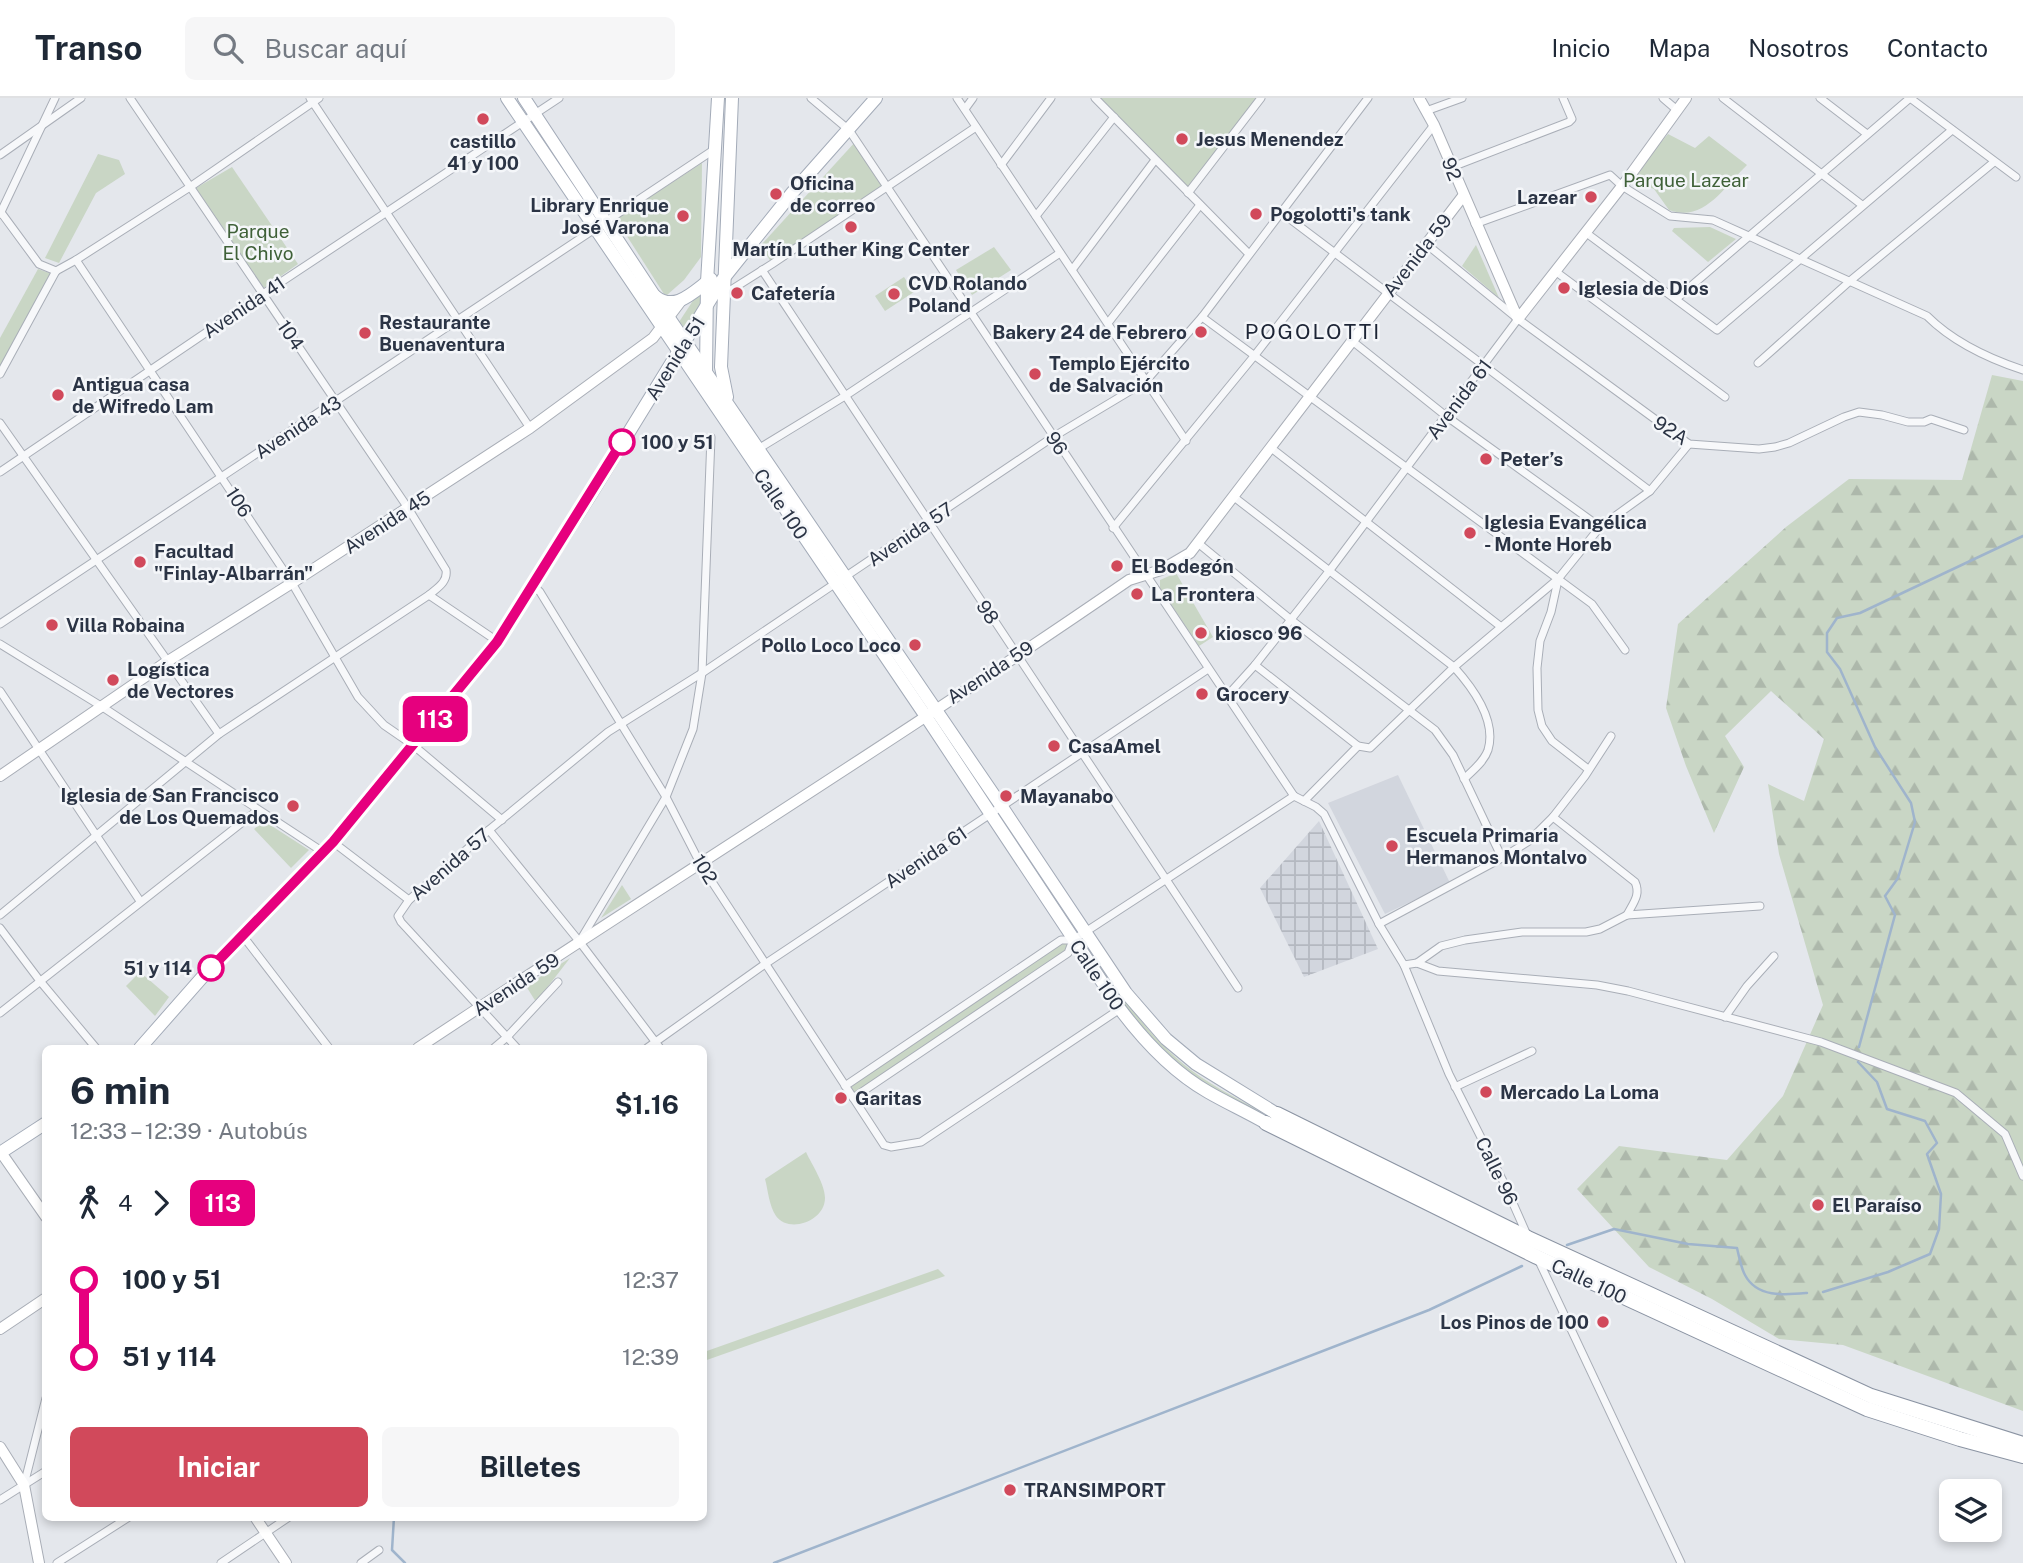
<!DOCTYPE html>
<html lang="es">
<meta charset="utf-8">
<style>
:root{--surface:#fff;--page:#f6f6f7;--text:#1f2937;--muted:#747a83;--line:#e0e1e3;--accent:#d1495b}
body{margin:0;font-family:"Public Sans",sans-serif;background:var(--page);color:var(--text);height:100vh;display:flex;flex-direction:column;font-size:26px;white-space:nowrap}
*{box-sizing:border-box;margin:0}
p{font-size:23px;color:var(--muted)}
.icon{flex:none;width:38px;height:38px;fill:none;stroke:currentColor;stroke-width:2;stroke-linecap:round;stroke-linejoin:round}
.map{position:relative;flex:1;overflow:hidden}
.side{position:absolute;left:42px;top:947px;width:665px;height:476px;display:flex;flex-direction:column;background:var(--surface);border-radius:10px;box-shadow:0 4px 10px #0003}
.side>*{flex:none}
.badge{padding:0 14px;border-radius:10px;font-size:24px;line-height:46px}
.controls{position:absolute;left:1939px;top:1381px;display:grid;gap:14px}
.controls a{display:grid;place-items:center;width:63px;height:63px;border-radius:10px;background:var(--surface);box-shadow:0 4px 10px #0003;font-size:35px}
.map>.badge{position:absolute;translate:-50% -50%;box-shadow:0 0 0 4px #fff}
.legs{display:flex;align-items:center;gap:10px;height:77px;padding:0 28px;font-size:23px}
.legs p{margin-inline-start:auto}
.overview{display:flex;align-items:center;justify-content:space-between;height:119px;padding:0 28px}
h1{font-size:38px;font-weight:700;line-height:52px}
.cta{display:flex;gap:14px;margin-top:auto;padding:14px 28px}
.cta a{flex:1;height:80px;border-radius:10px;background:var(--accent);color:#fff;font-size:28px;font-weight:700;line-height:80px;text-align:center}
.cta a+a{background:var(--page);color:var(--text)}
ul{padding:0 28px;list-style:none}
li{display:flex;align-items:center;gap:24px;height:77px;font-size:26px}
li i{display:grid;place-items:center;width:10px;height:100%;margin:0 9px;background:currentColor}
li i::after{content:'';width:18px;height:18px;margin:-9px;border:5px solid;border-radius:50%;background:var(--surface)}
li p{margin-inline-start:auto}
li:first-child i{background:linear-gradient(#0000 50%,currentColor 0)}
li:last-child i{background:linear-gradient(currentColor 50%,#0000 0)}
header{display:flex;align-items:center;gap:42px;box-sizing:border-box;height:98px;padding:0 35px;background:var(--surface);border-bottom:2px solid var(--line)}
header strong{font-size:33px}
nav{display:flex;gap:38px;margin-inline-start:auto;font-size:24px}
.search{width:490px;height:63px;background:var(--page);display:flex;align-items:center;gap:18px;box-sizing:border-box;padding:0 24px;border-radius:10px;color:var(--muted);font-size:26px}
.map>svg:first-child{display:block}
.built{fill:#d2d6de}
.industrial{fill:url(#industrial-grid)}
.green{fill:#c9d6c5}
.forest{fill:url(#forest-firs)}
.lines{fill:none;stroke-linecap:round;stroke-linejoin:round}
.stream{stroke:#9fb4cc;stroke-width:2.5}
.street-casing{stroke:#a9aeb7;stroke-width:9}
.secondary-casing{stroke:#a9aeb7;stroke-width:12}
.primary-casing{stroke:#a3abb8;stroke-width:14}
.highway-casing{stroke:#8b94a3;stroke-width:16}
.street{stroke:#f7f8fa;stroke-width:7}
.secondary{stroke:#fff;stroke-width:10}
.primary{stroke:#fff;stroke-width:12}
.highway{stroke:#fff;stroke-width:14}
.line-1-casing{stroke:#fff;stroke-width:16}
.line-1{stroke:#e6007e;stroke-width:10}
.poi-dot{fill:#d1495b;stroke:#f4f6f9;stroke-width:2.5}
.stop-1-dot{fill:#fff;stroke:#e6007e;stroke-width:3.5}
.labels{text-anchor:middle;stroke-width:5;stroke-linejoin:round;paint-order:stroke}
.poi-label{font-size:19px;font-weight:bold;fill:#2b3445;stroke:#f4f6f9;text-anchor:start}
.street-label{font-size:19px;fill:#2b3445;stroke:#f4f6f9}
.park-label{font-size:19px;fill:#3f6138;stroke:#f4f6f9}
.stop-label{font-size:19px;font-weight:bold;fill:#2b3445;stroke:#f4f6f9;text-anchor:start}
.neighbourhood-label{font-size:21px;letter-spacing:2px;fill:#1d2536;stroke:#f4f6f9}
</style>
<header>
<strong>Transo</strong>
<div class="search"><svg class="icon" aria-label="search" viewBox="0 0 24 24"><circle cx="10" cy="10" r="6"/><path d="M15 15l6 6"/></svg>Buscar aquí</div>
<nav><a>Inicio</a><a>Mapa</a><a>Nosotros</a><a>Contacto</a></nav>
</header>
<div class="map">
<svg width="2023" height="1465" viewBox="0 0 2023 1465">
<defs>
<pattern id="industrial-grid" width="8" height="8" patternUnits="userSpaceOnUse" patternTransform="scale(1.75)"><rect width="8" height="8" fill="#d2d6de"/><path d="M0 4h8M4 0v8" fill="none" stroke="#b4b8c0"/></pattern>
<pattern id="forest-firs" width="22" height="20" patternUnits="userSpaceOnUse" patternTransform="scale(1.75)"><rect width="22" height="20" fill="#c9d6c5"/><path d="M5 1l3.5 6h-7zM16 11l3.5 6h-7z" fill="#adb8ab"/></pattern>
</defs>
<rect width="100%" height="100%" fill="#e4e7ec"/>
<polygon class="built" points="1398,677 1450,785 1385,816 1328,705"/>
<polygon class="industrial" points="1319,723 1378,851 1304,879 1260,790"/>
<g class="green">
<polygon points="1095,0 1261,0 1188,95"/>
<path d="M1668,36L1695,50L1709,38L1747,67C1724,89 1704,125 1669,112L1654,91L1629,82Z"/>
<polygon points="856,43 886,89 772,166 761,147"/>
<polygon points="98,56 119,62 125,76 96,95 59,165 45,160"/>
<polygon points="702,65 701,159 684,182 667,197 664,196 616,121"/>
<polygon points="232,69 298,166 264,190 196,90"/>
<polygon points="1710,129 1736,141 1708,164 1672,133 1674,130"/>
<polygon points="1476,147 1499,200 1462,168"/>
<polygon points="994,149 1011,172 972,197 956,172"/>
<polygon points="38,171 52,176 0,268 0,240"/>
<polygon points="904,179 914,194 885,213 875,198"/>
<polygon points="698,195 704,197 692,222 684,229 679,224"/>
<polygon points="1176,475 1213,539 1199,548 1160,490 1160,482"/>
<polygon points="264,723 309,752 291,770 254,731"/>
<polygon points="622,787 631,801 601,820"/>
<path d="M1083,840C1114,887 1145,937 1191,972C1216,991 1247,1005 1274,1021L1273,1023C1245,1007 1215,994 1189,974C1142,940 1112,889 1081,841Z"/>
<polygon points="1062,845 1069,845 1066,853 854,996 848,989"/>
<polygon points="570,860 536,904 526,888"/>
<polygon points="140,874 169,899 155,918 126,888"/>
<path d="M806,1054C812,1067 825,1086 825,1100C825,1123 789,1136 776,1118C769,1108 768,1092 765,1081Z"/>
<polygon points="938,1171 945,1178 704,1263 704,1254"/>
</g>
<polygon class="forest" points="1992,277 2023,283 2023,1313 1843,1247 1779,1241 1712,1201 1649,1169 1577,1091 1619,1048 1727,1062 1783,998 1823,907 1779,756 1768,686 1804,703 1824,641 1771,593 1725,638 1744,669 1714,735 1686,668 1666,610 1678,526 1786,429 1849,381 1962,382"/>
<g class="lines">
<g class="stream">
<polyline points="1859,949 1895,817 1885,798 1898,780 1915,724 1911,705 1875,649 1840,571 1827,554 1827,535 1837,520 1860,515 2023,438"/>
<path d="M1567,1147L1614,1131L1688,1146L1737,1150C1739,1158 1741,1170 1745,1177C1757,1200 1785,1197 1807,1195"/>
<polyline points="1823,1194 1888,1174 1930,1156 1939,1131 1941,1096 1927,1056 1937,1045 1925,1023 1887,1011 1877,984 1858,964"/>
<polyline points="394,1419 392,1452 405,1465"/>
<polyline points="774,1465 1429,1212 1522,1168"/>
</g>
<g class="street-casing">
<g id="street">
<polyline points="310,0 530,330"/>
<polyline points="811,0 849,32 1294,698"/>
<polyline points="957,0 1186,343"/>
<polyline points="1095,0 1249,156"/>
<polyline points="1663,0 1677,12"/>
<polyline points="1723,0 1862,107"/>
<polyline points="1820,0 1867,36"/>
<polyline points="1910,0 2016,79"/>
<polyline points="965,11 973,0"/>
<polyline points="1426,13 1462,0"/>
<polyline points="0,57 81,0"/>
<polyline points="1001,67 1051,0"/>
<polyline points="1452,69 1569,24 1572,21 1563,0"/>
<polyline points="1188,95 1261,0"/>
<polyline points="0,113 39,166 56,173"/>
<polyline points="1282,115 1650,393"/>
<polyline points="0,116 55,0"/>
<polyline points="1036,118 1114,19"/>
<path d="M1475,126L1610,77L1622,88L1670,118L1713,122L1927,218C1952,243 1990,261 2023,272"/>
<polyline points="1585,134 1717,232 1952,32"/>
<polyline points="1425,145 1518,221 1689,346 1759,351 1775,349 1789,345 1844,319 1859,314 1882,317 1908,324 1924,324 1931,321 1964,332"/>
<polyline points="76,162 292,485 358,599 384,627 413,647 502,722"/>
<polyline points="762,172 1238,890"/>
<polyline points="1072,172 1155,62"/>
<polyline points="56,173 76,162 190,89 319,0"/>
<polyline points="1555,173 1725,299"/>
<polyline points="723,197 772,166 976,29"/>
<polyline points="1676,201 1910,0"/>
<polyline points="1202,219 1592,506 1625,552"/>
<polyline points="1108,225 1200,107"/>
<polyline points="1351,242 1446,318 1600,429"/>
<polyline points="1758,265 1850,183 1994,64"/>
<polyline points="0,276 56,173"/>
<polyline points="0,325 219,636"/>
<polyline points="1270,349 1500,528"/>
<polyline points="758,351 845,298 1060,155"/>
<polyline points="0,374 263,196 559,0"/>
<path d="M1234,399L1454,569C1472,589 1497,622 1488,652C1484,664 1472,673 1464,681"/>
<polyline points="1113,430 1255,257 1434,27"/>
<polyline points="1198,445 1290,521 1435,632 1453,657 1502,760"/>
<polyline points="1558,482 1551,514 1540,543 1537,570 1538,612 1542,628 1552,643 1588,671"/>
<polyline points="533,487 540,494 666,699 701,767 884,1047 891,1049 921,1044 1120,911"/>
<polyline points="429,497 497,543"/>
<polyline points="0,526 715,51"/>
<polyline points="0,546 101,608 323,754"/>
<polyline points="1255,567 1358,648 1370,650 1454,569 1558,481 1600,429 1650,393 1689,346"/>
<polyline points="0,593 140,803"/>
<polyline points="1227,598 1255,567 1330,472 1518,221"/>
<polyline points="1294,698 1316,709 1324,716 1379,826 1404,867 1449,976 1504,1085 1527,1137"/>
<polyline points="1304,703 1358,648"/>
<path d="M1553,719L1635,784C1641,797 1633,805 1627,817"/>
<polyline points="489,732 579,843 660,950"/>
<polyline points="333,744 409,802"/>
<path d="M0,817L219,636L429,497C437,490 448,484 446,472L408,410L130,0"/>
<polyline points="1379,826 1502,760 1529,743 1553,719 1585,678 1611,638"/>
<polyline points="0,830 40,883 96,950"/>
<polyline points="243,838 329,950"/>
<polyline points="581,841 666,699 693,631 702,575 711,339"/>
<polyline points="1073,842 1294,698"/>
<polyline points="1417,865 1441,848 1465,842 1522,834 1586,834 1600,831 1627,817 1760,808"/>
<polyline points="1404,867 1417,865 1438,873 1597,887 1628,893 1821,944 1956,995 2005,1036 2023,1078"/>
<polyline points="0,915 258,712"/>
<polyline points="1725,919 1747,888 1774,858"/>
<polyline points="494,950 507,939 558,884"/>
<polyline points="517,950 401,824 398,818 409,802 489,732 608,634 702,575 1053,339 1145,284 1202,219 1368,0"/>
<polyline points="647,950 765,866 1208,571"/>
<polyline points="845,988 1061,842 1073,842 1068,855 853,1000"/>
<polyline points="1455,989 1532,953"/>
<polyline points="1538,1161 1681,1465"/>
<polyline points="24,1387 46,1300"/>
<polyline points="0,1402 46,1373"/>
<polyline points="57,1465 129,1419"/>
<polyline points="221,1465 289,1419"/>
<polyline points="361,1465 379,1452"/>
</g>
</g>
<g class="secondary-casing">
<g id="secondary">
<polyline points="1419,0 1434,27 1518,221 1626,83 1686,0"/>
<polyline points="0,678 168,563 292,485 530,330 653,240 681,203"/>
<path d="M418,950C654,793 895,643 1129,482L1161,472L1190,455L1463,98"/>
<polyline points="0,1053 46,1119"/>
<polyline points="0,1231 46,1200"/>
<polyline points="0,1349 24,1387 39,1465"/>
<polyline points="255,1419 286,1465"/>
</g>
</g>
<g class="primary-casing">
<g id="primary">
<path d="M507,0L925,617L1120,911C1144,943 1173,974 1208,994C1227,1005 1247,1014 1266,1025"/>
<polyline points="524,0 669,220 1002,709 1126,895 1166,941 1196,966 1277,1016"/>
<path d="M655,198C675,215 694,193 711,181"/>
<polyline points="706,276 707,184 718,0"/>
<polyline points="727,299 721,269 732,0"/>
<polyline points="140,950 213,867 333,744 497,543 591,396 723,181 792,95 876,0"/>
<polyline points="0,1055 46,1025"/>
</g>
</g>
<g class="highway-casing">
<g id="highway">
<polyline points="1277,1016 1528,1140 1871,1298 2023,1346"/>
<polyline points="1266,1025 1537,1159 1867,1311 1960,1341 2023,1358"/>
</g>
</g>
<use href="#street" class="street"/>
<use href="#secondary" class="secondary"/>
<use href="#primary" class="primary"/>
<use href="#highway" class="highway"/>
</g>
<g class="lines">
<g class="line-1-casing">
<polyline id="line-1" points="211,870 333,744 497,544 622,344"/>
</g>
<use href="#line-1" class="line-1"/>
</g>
<g class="poi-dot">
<circle cx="483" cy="21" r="7"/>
<circle cx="1182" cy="41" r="7"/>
<circle cx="776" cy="96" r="7"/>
<circle cx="1591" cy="99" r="7"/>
<circle cx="1256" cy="116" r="7"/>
<circle cx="683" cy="118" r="7"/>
<circle cx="851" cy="129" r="7"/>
<circle cx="1564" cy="190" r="7"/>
<circle cx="737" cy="195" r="7"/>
<circle cx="894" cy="196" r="7"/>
<circle cx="1201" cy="234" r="7"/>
<circle cx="365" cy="235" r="7"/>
<circle cx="1035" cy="276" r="7"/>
<circle cx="58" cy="297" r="7"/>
<circle cx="1486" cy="361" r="7"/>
<circle cx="1470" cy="435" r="7"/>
<circle cx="140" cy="464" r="7"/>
<circle cx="1117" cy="468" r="7"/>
<circle cx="1137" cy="496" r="7"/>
<circle cx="52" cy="527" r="7"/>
<circle cx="1201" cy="535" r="7"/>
<circle cx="915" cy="547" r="7"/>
<circle cx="113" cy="582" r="7"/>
<circle cx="1202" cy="596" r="7"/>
<circle cx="1054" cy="648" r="7"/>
<circle cx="1006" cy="698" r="7"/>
<circle cx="293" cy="708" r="7"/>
<circle cx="1392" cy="748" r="7"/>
<circle cx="1486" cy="994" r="7"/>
<circle cx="841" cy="1000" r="7"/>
<circle cx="1818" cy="1107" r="7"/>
<circle cx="1603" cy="1224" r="7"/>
<circle cx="1010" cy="1392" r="7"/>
</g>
<g class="stop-1-dot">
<circle cx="622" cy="344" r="12"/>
<circle cx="211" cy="870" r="12"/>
</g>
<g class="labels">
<g class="poi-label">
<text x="1196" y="48">Jesus Menendez</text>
<text x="483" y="50" text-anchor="middle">castillo<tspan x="483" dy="22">41 y 100</tspan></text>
<text x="790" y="92">Oficina<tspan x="790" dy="22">de correo</tspan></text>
<text x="1577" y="106" text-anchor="end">Lazear</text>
<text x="669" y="114" text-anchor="end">Library Enrique<tspan x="669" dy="22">José Varona</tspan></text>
<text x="1270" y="123">Pogolotti's tank</text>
<text x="851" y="158" text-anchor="middle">Martín Luther King Center</text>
<text x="908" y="192">CVD Rolando<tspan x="908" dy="22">Poland</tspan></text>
<text x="1578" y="197">Iglesia de Dios</text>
<text x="751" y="202">Cafetería</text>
<text x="379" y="231">Restaurante<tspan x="379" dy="22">Buenaventura</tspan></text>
<text x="1187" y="241" text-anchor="end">Bakery 24 de Febrero</text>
<text x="1049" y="272">Templo Ejército<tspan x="1049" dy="22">de Salvación</tspan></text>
<text x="72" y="293">Antigua casa<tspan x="72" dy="22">de Wifredo Lam</tspan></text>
<text x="1500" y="368">Peter’s</text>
<text x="1484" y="431">Iglesia Evangélica<tspan x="1484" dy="22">- Monte Horeb</tspan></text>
<text x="154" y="460">Facultad<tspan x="154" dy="22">"Finlay-Albarrán"</tspan></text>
<text x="1131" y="475">El Bodegón</text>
<text x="1151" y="503">La Frontera</text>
<text x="66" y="534">Villa Robaina</text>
<text x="1215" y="542">kiosco 96</text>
<text x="901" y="554" text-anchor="end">Pollo Loco Loco</text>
<text x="127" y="578">Logística<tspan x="127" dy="22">de Vectores</tspan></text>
<text x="1216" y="603">Grocery</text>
<text x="1068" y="655">CasaAmel</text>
<text x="279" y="704" text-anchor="end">Iglesia de San Francisco<tspan x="279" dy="22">de Los Quemados</tspan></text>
<text x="1020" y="705">Mayanabo</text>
<text x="1406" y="744">Escuela Primaria<tspan x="1406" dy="22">Hermanos Montalvo</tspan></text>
<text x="1500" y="1001">Mercado La Loma</text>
<text x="855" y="1007">Garitas</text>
<text x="1832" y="1114">El Paraíso</text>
<text x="1589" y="1231" text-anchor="end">Los Pinos de 100</text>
<text x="1024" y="1399">TRANSIMPORT</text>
</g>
<g class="street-label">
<text transform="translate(1452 71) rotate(68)" y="7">92</text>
<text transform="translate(1417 157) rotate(-52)" y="7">Avenida 59</text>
<text transform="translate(244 209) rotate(-34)" y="7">Avenida 41</text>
<text transform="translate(291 237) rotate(56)" y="7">104</text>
<text transform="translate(675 260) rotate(-58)" y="7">Avenida 51</text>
<text transform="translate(1459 301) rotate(-53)" y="7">Avenida 61</text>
<text transform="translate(298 329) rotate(-33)" y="7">Avenida 43</text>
<text transform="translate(1671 332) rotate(33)" y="7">92A</text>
<text transform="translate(1057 345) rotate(57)" y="7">96</text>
<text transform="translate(239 404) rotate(57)" y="7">106</text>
<text transform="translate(781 406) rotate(56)" y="7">Calle 100</text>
<text transform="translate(387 424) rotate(-33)" y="7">Avenida 45</text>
<text transform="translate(910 436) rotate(-34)" y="7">Avenida 57</text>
<text transform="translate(988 514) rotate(57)" y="7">98</text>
<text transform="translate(990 574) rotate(-33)" y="7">Avenida 59</text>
<text transform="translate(926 759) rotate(-34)" y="7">Avenida 61</text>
<text transform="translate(450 766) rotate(-41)" y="7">Avenida 57</text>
<text transform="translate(705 771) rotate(59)" y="7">102</text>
<text transform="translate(1097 877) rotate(56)" y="7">Calle 100</text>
<text transform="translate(516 886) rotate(-33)" y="7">Avenida 59</text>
<text transform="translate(1497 1073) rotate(64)" y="7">Calle 96</text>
<text transform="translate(1589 1183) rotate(25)" y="7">Calle 100</text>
</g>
<g class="park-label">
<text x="1686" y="89">Parque Lazear</text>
<text x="258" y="140">Parque<tspan x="258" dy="22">El Chivo</tspan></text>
</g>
<g class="stop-label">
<text x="641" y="351">100 y 51</text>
<text x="192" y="877" text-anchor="end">51 y 114</text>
</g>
<g class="neighbourhood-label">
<text x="1313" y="241">POGOLOTTI</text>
</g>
</g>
</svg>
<div class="controls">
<a><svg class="icon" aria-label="layers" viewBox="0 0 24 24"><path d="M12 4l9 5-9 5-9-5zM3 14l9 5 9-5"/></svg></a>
</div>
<b class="badge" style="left:435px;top:621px;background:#e6007e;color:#fff">113</b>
<section class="side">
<div class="overview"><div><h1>6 min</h1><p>12:33 – 12:39 · Autobús</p></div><b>$1.16</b></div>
<div class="legs"><svg class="icon" aria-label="walk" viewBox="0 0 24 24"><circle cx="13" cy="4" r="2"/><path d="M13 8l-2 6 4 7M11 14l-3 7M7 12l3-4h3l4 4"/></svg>4<svg class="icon" aria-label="forward" viewBox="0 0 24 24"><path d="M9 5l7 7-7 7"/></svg><b class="badge" style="background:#e6007e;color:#fff">113</b></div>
<ul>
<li><i style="color:#e6007e"></i><b>100 y 51</b><p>12:37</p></li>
<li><i style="color:#e6007e"></i><b>51 y 114</b><p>12:39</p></li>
</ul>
<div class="cta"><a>Iniciar</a><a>Billetes</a></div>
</section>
</div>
